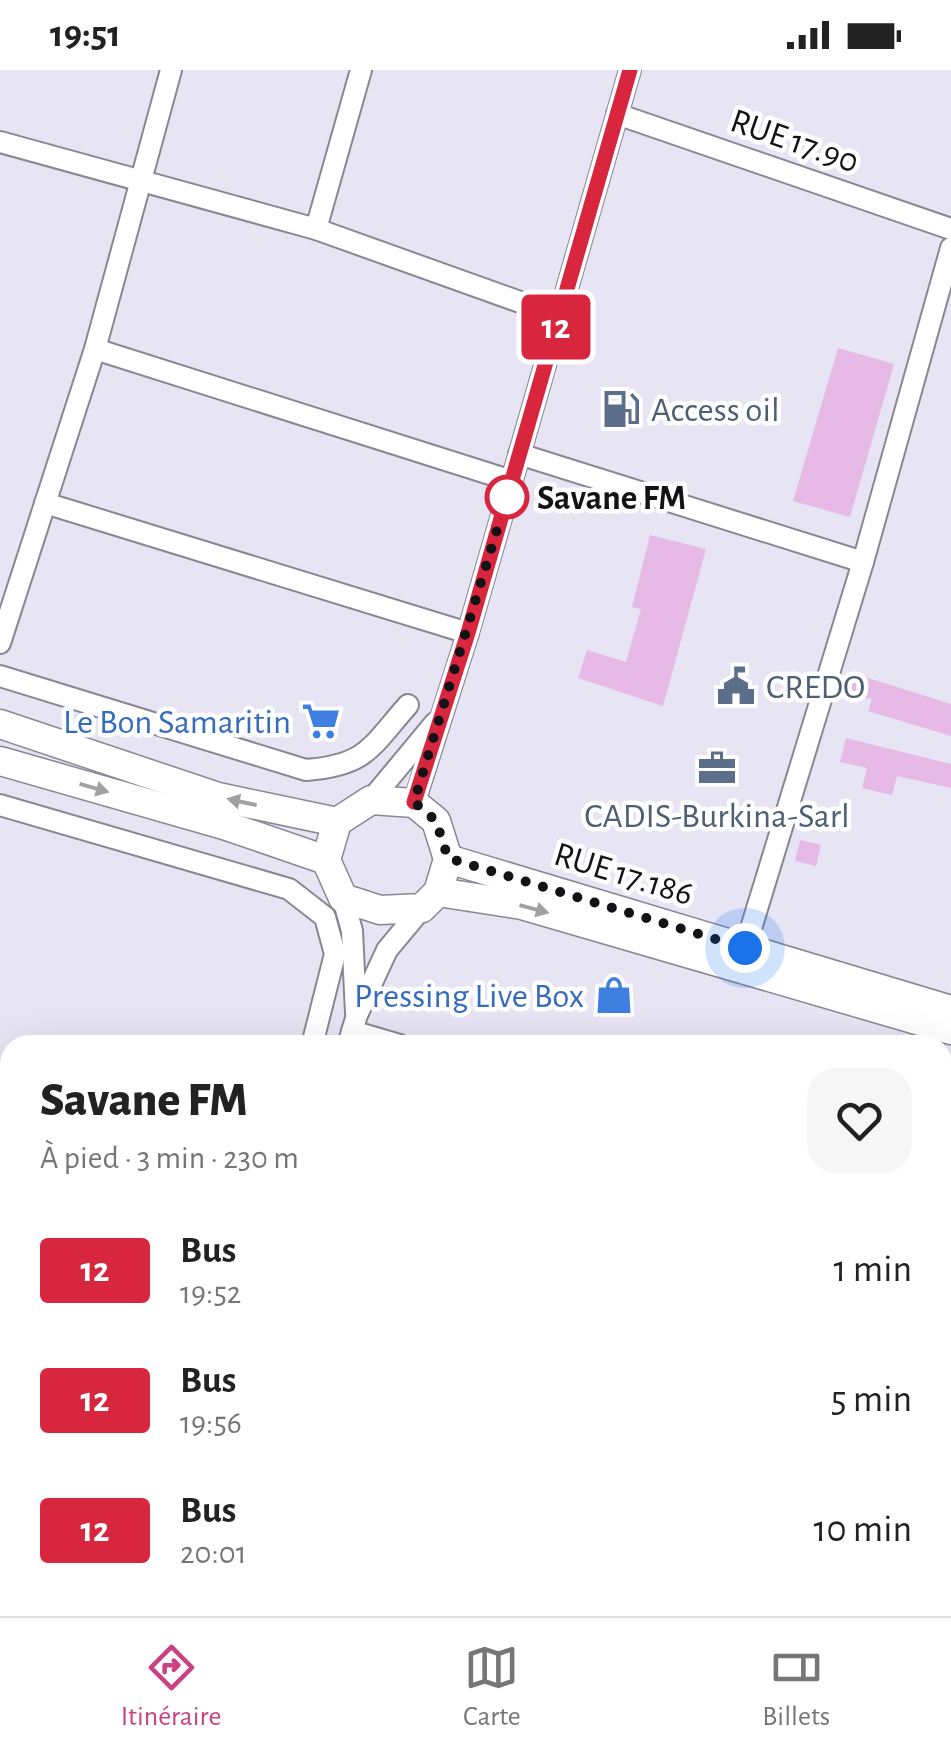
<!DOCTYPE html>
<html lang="fr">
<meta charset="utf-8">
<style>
:root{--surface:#fff;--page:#f6f6f6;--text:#222;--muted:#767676;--line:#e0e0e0;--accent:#c94384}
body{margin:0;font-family:"Alegreya Sans",sans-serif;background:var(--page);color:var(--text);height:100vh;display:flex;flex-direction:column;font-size:38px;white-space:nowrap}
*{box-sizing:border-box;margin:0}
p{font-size:32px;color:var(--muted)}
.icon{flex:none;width:55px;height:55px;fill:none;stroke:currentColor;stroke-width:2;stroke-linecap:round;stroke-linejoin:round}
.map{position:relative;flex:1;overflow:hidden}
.details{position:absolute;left:0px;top:965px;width:952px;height:582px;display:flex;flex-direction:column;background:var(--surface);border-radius:30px 30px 0 0;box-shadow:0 10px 40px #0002}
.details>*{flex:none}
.badge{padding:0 20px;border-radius:8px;font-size:35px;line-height:65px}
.you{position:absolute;width:50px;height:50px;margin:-25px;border:8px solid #fff;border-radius:50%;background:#1a73e8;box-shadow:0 0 0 15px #1a73e833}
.map>.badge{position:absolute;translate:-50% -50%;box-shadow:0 0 0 5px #fff}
.round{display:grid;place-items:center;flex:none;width:105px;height:105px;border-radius:30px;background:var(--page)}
.head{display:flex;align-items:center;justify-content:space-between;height:170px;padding:0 40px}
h1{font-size:48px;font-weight:800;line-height:75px}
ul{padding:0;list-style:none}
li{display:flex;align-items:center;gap:30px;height:130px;padding:0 40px}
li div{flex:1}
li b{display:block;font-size:38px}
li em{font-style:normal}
li .badge{min-width:110px;font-weight:700;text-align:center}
.status{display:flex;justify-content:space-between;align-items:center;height:70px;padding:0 50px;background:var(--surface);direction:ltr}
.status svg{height:28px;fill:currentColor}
.menu{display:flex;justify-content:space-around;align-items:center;height:140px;border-top:2px solid var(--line);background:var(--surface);font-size:28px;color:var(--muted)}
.menu a{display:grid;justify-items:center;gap:5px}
.menu .selected{color:var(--accent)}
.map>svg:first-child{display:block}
.building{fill:#e6b9e7}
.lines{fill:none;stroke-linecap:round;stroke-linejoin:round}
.minor-casing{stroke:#898794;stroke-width:24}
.major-casing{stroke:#898794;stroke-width:31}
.minor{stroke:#fff;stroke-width:20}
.major{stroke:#fff;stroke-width:28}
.oneway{fill:#a1a0a2}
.line-casing{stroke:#fff;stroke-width:22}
.line{stroke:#d7263d;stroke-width:15}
.walk{stroke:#131217;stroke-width:10;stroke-dasharray:0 18}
.stop-dot{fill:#fff;stroke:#d7263d;stroke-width:5}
.labels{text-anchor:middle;stroke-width:9;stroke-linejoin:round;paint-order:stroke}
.street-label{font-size:35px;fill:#131217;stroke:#fff}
.service-label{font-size:35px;fill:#4e5e75;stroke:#fff;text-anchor:start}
.stop-label{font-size:35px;font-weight:bold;fill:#131217;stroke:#fff;text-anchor:start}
.shop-label{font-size:35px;fill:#366cbe;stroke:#fff;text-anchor:end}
</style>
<div class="status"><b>19:51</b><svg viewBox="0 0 49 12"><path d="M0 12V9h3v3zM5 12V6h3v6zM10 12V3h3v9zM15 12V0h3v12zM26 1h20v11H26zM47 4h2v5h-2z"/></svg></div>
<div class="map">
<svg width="951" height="1546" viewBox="0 0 951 1546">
<rect width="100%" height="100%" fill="#e7e4f4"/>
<g class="building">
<polygon points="838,278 894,294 850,447 793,431"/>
<polygon points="650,465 706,479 663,636 578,608 587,580 626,592 641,539 632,537"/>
<polygon points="849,602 951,634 951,666 868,641 872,629 844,623"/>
<polygon points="846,668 951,694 951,718 897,706 892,725 862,718 867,698 840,692"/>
<polygon points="800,770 821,775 816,796 795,791"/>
</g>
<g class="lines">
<g class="minor-casing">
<g id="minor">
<polyline points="617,44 951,159"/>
<polyline points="0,72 316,159 559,246"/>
<polyline points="316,159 361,0"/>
<polyline points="95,279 512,411"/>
<polyline points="519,384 863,492"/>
<polyline points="45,433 468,563"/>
<polyline points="0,573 95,279 171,0"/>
<path d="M0,606L306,700C367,695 370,678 408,635"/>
<polyline points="371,730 435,653"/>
<polyline points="414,733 468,563 630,0"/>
<polyline points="0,735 289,819 325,847 335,884 312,975"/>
<polyline points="343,828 352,861 356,943"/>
<polyline points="745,878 863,492 951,178"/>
<polyline points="352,961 400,975"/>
<polyline points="348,975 357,945 387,880 422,838"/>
<polyline points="0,1089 10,1092"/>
<polyline points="942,1138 951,1141"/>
<polyline points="942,1255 951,1227"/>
<polyline points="0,1444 10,1447"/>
<polyline points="942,1528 951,1530"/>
<polyline points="321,1538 350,1546"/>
<polyline points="184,1546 186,1538"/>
<polyline points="688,1546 691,1538"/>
<polyline points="857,1546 860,1538"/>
</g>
</g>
<g class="major-casing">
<g id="major">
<polyline points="0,654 218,727 337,752"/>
<polyline points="0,691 224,755 326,790"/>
<polygon points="371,730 414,733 436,751 448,789 438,822 422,838 380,840 343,828 326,790 337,752"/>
<polyline points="448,789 951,940"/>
<polyline points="438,822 522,835 951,960"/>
</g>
</g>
<use href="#minor" class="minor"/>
<use href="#major" class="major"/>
</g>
<defs><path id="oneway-solid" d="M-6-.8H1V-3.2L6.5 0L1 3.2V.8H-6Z" transform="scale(2.5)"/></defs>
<g class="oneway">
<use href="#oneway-solid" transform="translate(94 718) rotate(16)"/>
<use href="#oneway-solid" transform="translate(242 732) rotate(-168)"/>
<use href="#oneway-solid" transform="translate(534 839) rotate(15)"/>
</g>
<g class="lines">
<g class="line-casing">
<polyline id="line" points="414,732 468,563 630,0"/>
</g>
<use href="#line" class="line"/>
<polyline class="walk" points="507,427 414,732 436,751 448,788 745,878"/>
</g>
<defs>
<g id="fuel-bare" transform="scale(3)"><path d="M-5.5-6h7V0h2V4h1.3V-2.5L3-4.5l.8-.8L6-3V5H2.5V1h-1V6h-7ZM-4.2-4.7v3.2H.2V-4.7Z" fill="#5c6f8a" stroke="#fff" stroke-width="2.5" paint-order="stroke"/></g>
<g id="civic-bare" transform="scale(3)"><path d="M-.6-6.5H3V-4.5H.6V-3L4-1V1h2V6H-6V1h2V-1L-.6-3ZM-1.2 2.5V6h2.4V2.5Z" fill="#5c6f8a" stroke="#fff" stroke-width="2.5" paint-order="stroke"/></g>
<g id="supermarket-bare" transform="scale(3)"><path d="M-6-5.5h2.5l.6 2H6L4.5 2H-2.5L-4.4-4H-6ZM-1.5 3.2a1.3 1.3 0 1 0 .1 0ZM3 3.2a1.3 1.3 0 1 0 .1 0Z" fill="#3f7fe0" stroke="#fff" stroke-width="2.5" paint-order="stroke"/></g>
<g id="office-bare" transform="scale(3)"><path d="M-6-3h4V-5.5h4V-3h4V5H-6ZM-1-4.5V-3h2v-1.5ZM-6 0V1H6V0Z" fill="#5c6f8a" stroke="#fff" stroke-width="2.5" paint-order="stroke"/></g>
<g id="shop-bare" transform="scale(3)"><path d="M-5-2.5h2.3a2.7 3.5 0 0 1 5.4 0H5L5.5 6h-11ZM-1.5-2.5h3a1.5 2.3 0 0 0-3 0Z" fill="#3f7fe0" stroke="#fff" stroke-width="2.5" paint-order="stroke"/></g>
</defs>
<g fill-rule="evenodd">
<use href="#fuel-bare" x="621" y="339"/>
<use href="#civic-bare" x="736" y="616"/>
<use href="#supermarket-bare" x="321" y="651"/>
<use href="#office-bare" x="717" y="698"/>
<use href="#shop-bare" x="614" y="925"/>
</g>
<circle class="stop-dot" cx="507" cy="427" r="20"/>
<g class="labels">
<g class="street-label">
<text transform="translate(795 70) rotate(19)" y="12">RUE 17.90</text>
<text transform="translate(624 803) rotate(17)" y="12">RUE 17.186</text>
</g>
<g class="service-label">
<text x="651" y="351">Access oil</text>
<text x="766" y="628">CREDO</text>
<text x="717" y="757" text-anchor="middle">CADIS-Burkina-Sarl</text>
</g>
<g class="stop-label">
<text x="537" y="439">Savane FM</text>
</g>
<g class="shop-label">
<text x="291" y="663">Le Bon Samaritin</text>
<text x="584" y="937">Pressing Live Box</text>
</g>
</g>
</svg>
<div class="you" style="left:745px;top:878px"></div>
<b class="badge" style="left:556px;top:257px;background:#d7263d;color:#fff">12</b>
<section class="details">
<div class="head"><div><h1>Savane FM</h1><p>À pied · 3 min · 230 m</p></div><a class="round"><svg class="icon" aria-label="heart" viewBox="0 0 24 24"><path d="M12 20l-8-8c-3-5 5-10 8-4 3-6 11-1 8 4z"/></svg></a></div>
<ul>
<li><span class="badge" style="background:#d7263d;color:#fff">12</span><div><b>Bus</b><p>19:52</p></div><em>1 min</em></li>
<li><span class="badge" style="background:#d7263d;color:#fff">12</span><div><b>Bus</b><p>19:56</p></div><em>5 min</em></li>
<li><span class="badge" style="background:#d7263d;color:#fff">12</span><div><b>Bus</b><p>20:01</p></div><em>10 min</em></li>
</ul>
</section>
</div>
<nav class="menu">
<a class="selected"><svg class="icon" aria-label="directions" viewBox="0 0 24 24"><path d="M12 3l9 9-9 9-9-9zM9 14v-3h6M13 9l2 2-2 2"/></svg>Itinéraire</a>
<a><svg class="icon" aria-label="map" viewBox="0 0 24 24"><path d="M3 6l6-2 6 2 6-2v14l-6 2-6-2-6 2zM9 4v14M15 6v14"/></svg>Carte</a>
<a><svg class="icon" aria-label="tickets" viewBox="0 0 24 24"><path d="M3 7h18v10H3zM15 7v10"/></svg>Billets</a>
</nav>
